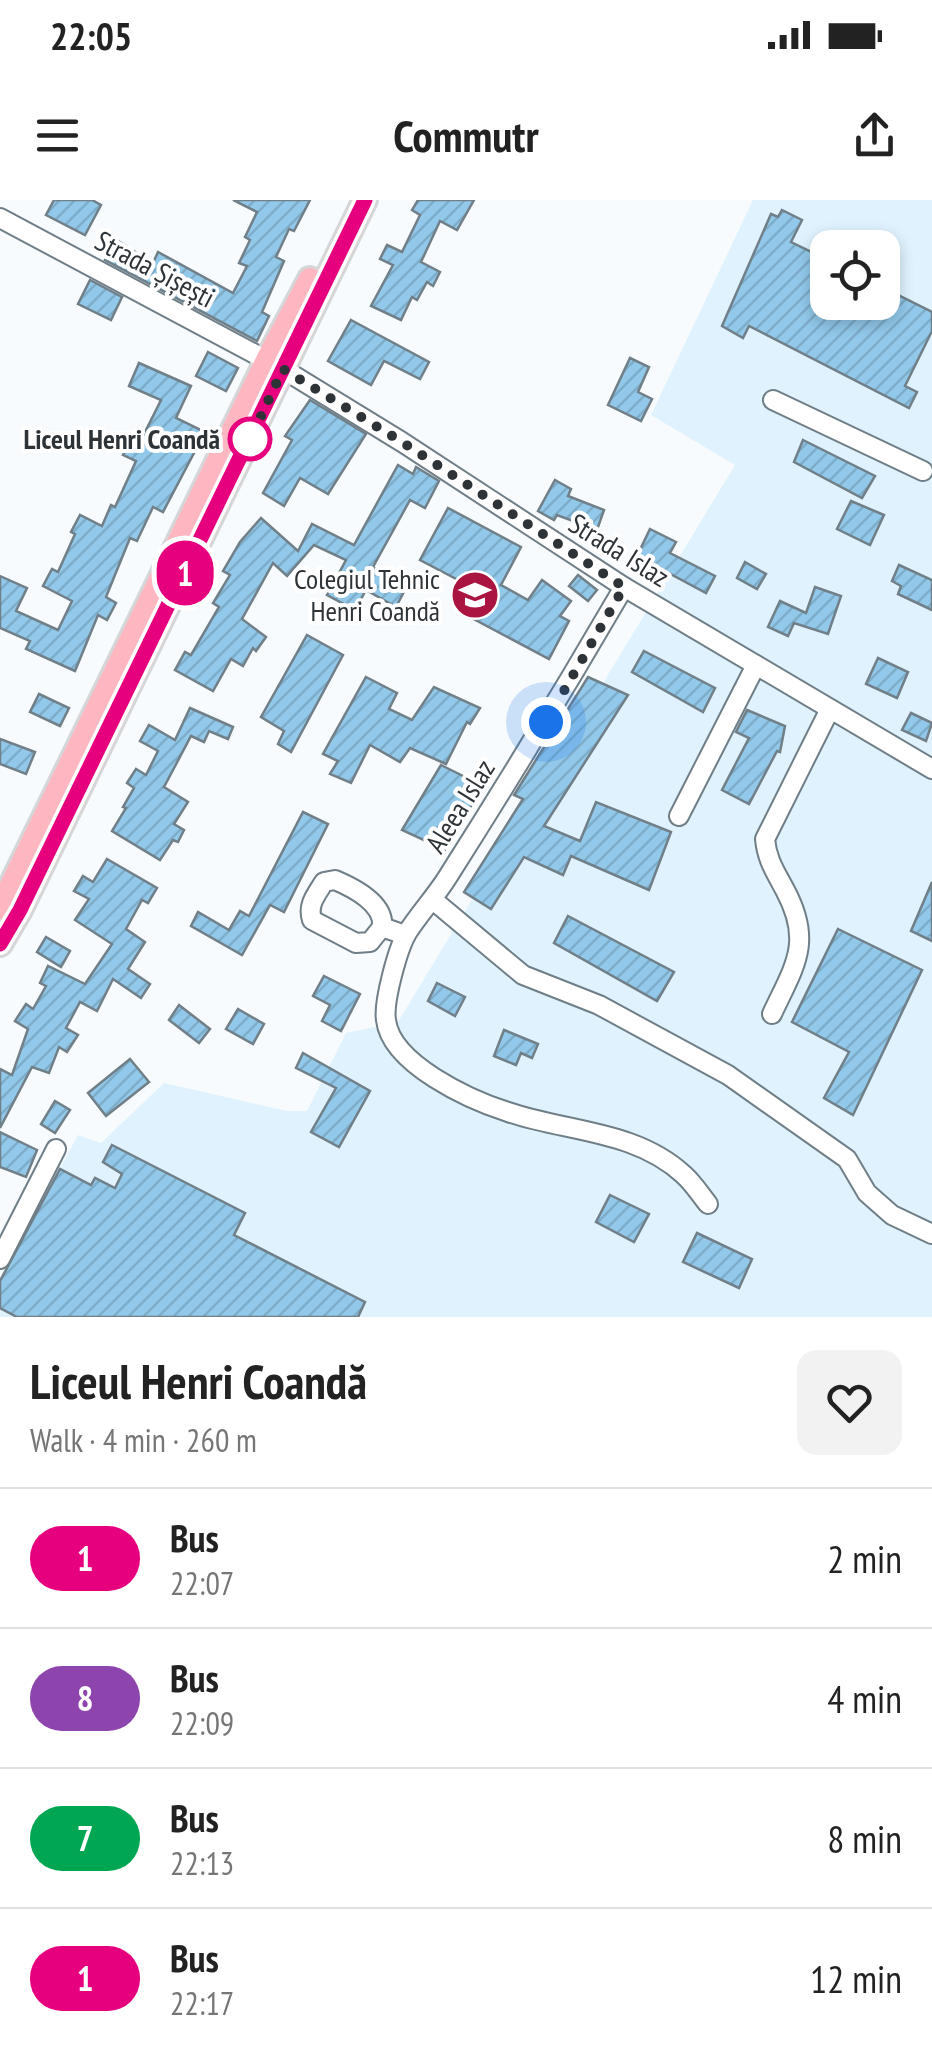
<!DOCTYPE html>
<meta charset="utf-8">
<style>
:root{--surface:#fff;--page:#f2f2f2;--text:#222;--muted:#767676;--line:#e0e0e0}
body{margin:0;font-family:"PT Sans Narrow",sans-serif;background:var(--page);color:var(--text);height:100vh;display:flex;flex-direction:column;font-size:38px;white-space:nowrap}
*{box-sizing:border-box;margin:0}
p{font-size:32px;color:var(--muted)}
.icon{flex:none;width:55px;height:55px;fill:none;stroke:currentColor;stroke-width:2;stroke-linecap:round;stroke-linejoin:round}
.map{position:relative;height:1117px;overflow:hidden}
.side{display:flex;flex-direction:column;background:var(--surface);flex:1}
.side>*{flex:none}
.badge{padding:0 20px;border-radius:32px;font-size:35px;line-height:65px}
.tools{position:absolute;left:810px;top:30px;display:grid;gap:20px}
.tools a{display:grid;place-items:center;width:90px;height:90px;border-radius:20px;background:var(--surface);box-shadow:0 5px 15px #0003;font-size:50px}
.you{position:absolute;width:50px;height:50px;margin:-25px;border:8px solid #fff;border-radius:50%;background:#1a73e8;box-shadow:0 0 0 15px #1a73e833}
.map>.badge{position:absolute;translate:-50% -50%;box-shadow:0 0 0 5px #fff}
.round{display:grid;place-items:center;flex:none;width:105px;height:105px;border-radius:20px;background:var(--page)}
.overview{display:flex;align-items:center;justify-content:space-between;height:170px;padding:0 30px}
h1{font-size:48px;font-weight:600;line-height:75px}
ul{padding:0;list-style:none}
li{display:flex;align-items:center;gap:30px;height:140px;padding:0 30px;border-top:2px solid var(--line)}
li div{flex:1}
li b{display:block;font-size:38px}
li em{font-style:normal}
li .badge{min-width:110px;font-weight:700;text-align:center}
.status{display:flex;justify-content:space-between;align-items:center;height:70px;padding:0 50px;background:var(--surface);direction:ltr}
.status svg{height:28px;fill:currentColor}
header{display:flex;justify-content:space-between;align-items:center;height:130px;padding:0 30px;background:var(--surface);font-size:45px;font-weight:600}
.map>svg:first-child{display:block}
.built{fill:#dff2fe;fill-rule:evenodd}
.building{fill:url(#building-hatch);stroke:#707f88;stroke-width:2.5}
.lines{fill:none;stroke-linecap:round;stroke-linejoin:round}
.minor-casing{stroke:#6f7e87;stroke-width:22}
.major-casing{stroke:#d5d6d7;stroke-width:28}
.minor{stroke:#fff;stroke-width:18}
.major{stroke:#feb7c1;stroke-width:22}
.line-casing{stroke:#fff;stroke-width:22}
.line{stroke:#e6007e;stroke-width:15}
.walk{stroke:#2d3337;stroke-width:10;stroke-dasharray:0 18}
.stop-dot{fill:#fff;stroke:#e6007e;stroke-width:5}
.labels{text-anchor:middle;stroke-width:8;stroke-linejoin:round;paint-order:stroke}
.street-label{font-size:28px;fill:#2d3337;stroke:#fff}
.stop-label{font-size:28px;font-weight:bold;fill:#2d3337;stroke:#fff;text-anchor:end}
.poi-label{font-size:28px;fill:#2d3337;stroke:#fff;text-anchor:end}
</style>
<div class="status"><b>22:05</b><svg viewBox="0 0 49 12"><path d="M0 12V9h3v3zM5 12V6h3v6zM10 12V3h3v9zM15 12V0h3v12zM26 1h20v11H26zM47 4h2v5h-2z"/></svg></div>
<header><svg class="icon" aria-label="menu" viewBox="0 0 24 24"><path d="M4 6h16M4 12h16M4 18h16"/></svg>Commutr<svg class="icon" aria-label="share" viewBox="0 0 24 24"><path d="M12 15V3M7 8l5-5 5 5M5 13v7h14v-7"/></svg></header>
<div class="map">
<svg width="932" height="1117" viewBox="0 0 932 1117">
<defs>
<pattern id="building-hatch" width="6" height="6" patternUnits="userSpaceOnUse" patternTransform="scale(2.5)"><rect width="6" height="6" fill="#92c9eb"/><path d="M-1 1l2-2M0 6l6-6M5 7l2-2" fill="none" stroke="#7eadca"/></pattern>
</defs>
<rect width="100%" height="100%" fill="#f7fbfd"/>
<path class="built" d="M753,0H932V1117H0V1078L78,935L101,943L164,883L287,911H307L346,833L398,822L735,265L651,215ZM828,48H882V102H828Z"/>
<g class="building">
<polygon points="54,0 92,0 101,5 85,35 46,15"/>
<polygon points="233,0 310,0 294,31 289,29 276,57 284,61 262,112 269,116 257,141 105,60 118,41 153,63 158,52 233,93 247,66 239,63 250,40 245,37 257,12"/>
<polygon points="418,0 474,0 457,30 440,21 421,62 440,72 433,86 427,82 417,100 412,97 401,120 371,106 393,65 380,59 387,45 402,52 420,15 412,10"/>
<polygon points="782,10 802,20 791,42 828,60 828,102 882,102 882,87 932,112 932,131 905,186 917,192 909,208 749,126 743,138 722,126 771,14 778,17"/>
<polygon points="90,80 122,97 111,120 78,104"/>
<polygon points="351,120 429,162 420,179 384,161 371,185 328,161"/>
<polygon points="208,152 238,168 226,191 196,176"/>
<polygon points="630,158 649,167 638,192 652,199 641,221 608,205"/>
<polygon points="139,163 191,186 176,218 205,232 163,312 153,307 137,341 130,338 106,397 116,403 107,420 98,415 75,471 26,449 30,441 0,428 0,376 27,388 16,411 58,430 72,401 43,386 52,369 58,372 75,334 71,332 80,315 102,326 111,305 115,307 136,261 123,255 132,236 141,240 161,200 129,186"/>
<polygon points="310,200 366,234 328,294 300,278 284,306 263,293 292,240 285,236"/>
<polygon points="803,240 875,276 862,298 794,262"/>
<polygon points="398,265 413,274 416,267 439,281 425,308 410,300 373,367 407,386 396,407 366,390 355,410 327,395 346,360 314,345 287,376 273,363 242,419 266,437 256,451 253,448 243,466 231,459 213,491 175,470 185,452 191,455 219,407 213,403 230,375 223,371 240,342 261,318 298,351 312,324 354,345"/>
<polygon points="555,280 571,289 568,296 604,310 597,330 557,315 554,320 538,311"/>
<polygon points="851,301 884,315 870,345 837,329"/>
<polygon points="448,308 521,347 501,385 528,400 542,380 571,401 560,416 569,421 549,459 468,416 481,392 420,360"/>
<polygon points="650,329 676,342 670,353 715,376 706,393 637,356"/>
<polygon points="745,362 766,374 757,389 737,378"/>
<polygon points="899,365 932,380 932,410 898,394 901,386 892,381"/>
<polygon points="578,375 597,390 588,401 569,386"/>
<polygon points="815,387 841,396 828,434 794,423 788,436 768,427 780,401 806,413"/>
<polygon points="307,435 343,455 291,552 278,544 284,531 261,517"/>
<polygon points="644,451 715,488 703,512 632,472"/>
<polygon points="878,458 908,472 897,498 866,484"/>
<polygon points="366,477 397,493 389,509 412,520 434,487 480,508 470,524 467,522 446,564 410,548 400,562 370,545 351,583 330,574 338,561 323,554"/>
<polygon points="588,477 628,495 544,626 580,641 596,602 671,632 649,690 571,656 563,675 524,657 491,709 464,692 523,599 514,595"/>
<polygon points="39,494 69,508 60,526 30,512"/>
<polygon points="190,508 233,527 228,539 209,531 204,542 191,536 164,587 188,602 174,624 184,630 178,642 173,640 160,660 112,631 126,608 123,607 134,588 127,583 136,569 146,575 158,551 140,541 149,525 175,540"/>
<polygon points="747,510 785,526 780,552 777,551 749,604 722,590 749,538 736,532"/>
<polygon points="911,513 932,523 926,541 902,530"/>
<polygon points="0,539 35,552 26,574 0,564"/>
<polygon points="441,565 483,586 445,650 402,630"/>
<polygon points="303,612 328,624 284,712 270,705 242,755 191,726 198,712 229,730 240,711 249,716"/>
<polygon points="107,659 157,688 148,703 142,700 126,729 145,742 128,769 150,784 141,798 113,779 97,811 80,802 66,828 78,835 67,852 59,847 49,873 32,867 0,928 0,869 12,875 28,829 15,821 26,804 33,809 46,786 40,783 48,766 85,784 112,744 75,720 89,699 74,691 83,676 93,682"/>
<polygon points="932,682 932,741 911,731"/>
<polygon points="568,716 674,772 657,801 554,743"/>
<polygon points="838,729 922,770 853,915 824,898 849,852 792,822"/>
<polygon points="46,737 70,751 61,767 37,752"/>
<polygon points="324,776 360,794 341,831 322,821 330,805 313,796"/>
<polygon points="437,783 465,797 455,816 428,801"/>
<polygon points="179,805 210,829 199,843 169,820"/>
<polygon points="238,809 264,824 253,844 226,829"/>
<polygon points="504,830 538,844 532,858 521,853 516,865 494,856"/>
<polygon points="303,853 370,891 339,947 311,932 336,888 296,868"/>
<polygon points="130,859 149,882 106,916 88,893"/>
<polygon points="55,901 70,910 55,933 41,924"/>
<polygon points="0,932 37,950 26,977 0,967"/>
<polygon points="112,945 245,1013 234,1035 365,1102 358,1117 17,1117 0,1108 0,1081 60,969 91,985 95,978 115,988 122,974 103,962"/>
<polygon points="610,995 649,1014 634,1042 596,1022"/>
<polygon points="697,1033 752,1059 739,1088 683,1062"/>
</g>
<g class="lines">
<g class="minor-casing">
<g id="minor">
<polyline points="0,18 283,169 402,242 624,387 932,569"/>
<polyline points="773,200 923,271"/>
<path d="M624,387C567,485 508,582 447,678C435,697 419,714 407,733C398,748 383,802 386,820C391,864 470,900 508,912C566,932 636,930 684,975C693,983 700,994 708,1004"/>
<polyline points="679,616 756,465"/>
<polyline points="433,700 523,775 599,805 728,875 847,959 867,993 892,1015 932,1034"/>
<path d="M382,727L370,742L356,743L312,720C307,705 316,695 324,682L335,680C354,688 385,704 382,727L405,735"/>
<path d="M772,814C795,765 813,742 785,690C775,671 767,660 765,639L830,509"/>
<polyline points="0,1059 56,949"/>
</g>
</g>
<g class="major-casing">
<g id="major">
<polyline points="0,708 267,160 310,79"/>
<polyline points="0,744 20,710 365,0"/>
</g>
</g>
<use href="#minor" class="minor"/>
<use href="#major" class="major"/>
</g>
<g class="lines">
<g class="line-casing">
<polyline id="line" points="0,744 20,710 365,0"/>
</g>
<use href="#line" class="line"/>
<polyline class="walk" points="250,239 248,244 283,169 402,242 624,387 546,522"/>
</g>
<defs>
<g id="school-disc" transform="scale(2.5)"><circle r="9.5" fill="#aa1440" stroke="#fff"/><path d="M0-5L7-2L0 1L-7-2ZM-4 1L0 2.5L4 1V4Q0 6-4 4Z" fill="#fff"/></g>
</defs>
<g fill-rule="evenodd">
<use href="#school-disc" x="475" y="395"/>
</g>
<circle class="stop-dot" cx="250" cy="239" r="20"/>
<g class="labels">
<g class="street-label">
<text transform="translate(155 69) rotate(28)" y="10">Strada Șișești</text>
<text transform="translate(619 350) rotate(32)" y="10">Strada Islaz</text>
<text transform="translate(460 606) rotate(-58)" y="10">Aleea Islaz</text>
</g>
<g class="stop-label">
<text x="220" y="249">Liceul Henri Coandă</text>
</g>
<g class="poi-label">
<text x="440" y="389">Colegiul Tehnic<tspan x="440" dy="32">Henri Coandă</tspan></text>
</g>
</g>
</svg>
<div class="tools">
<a><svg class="icon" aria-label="locate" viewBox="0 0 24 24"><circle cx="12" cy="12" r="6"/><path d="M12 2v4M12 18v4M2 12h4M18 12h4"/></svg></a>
</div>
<div class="you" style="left:546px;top:522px"></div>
<b class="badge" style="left:185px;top:373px;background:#e6007e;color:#fff">1</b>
</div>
<section class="side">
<div class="overview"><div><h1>Liceul Henri Coandă</h1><p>Walk · 4 min · 260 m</p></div><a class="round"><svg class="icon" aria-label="heart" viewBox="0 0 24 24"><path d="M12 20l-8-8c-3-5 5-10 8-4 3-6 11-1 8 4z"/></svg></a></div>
<ul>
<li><span class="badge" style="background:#e6007e;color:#fff">1</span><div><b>Bus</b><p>22:07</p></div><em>2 min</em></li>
<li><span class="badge" style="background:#8e44ad;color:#fff">8</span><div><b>Bus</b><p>22:09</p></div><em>4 min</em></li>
<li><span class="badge" style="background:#00a651;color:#fff">7</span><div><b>Bus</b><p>22:13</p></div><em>8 min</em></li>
<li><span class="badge" style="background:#e6007e;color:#fff">1</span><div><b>Bus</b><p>22:17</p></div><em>12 min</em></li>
</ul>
</section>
